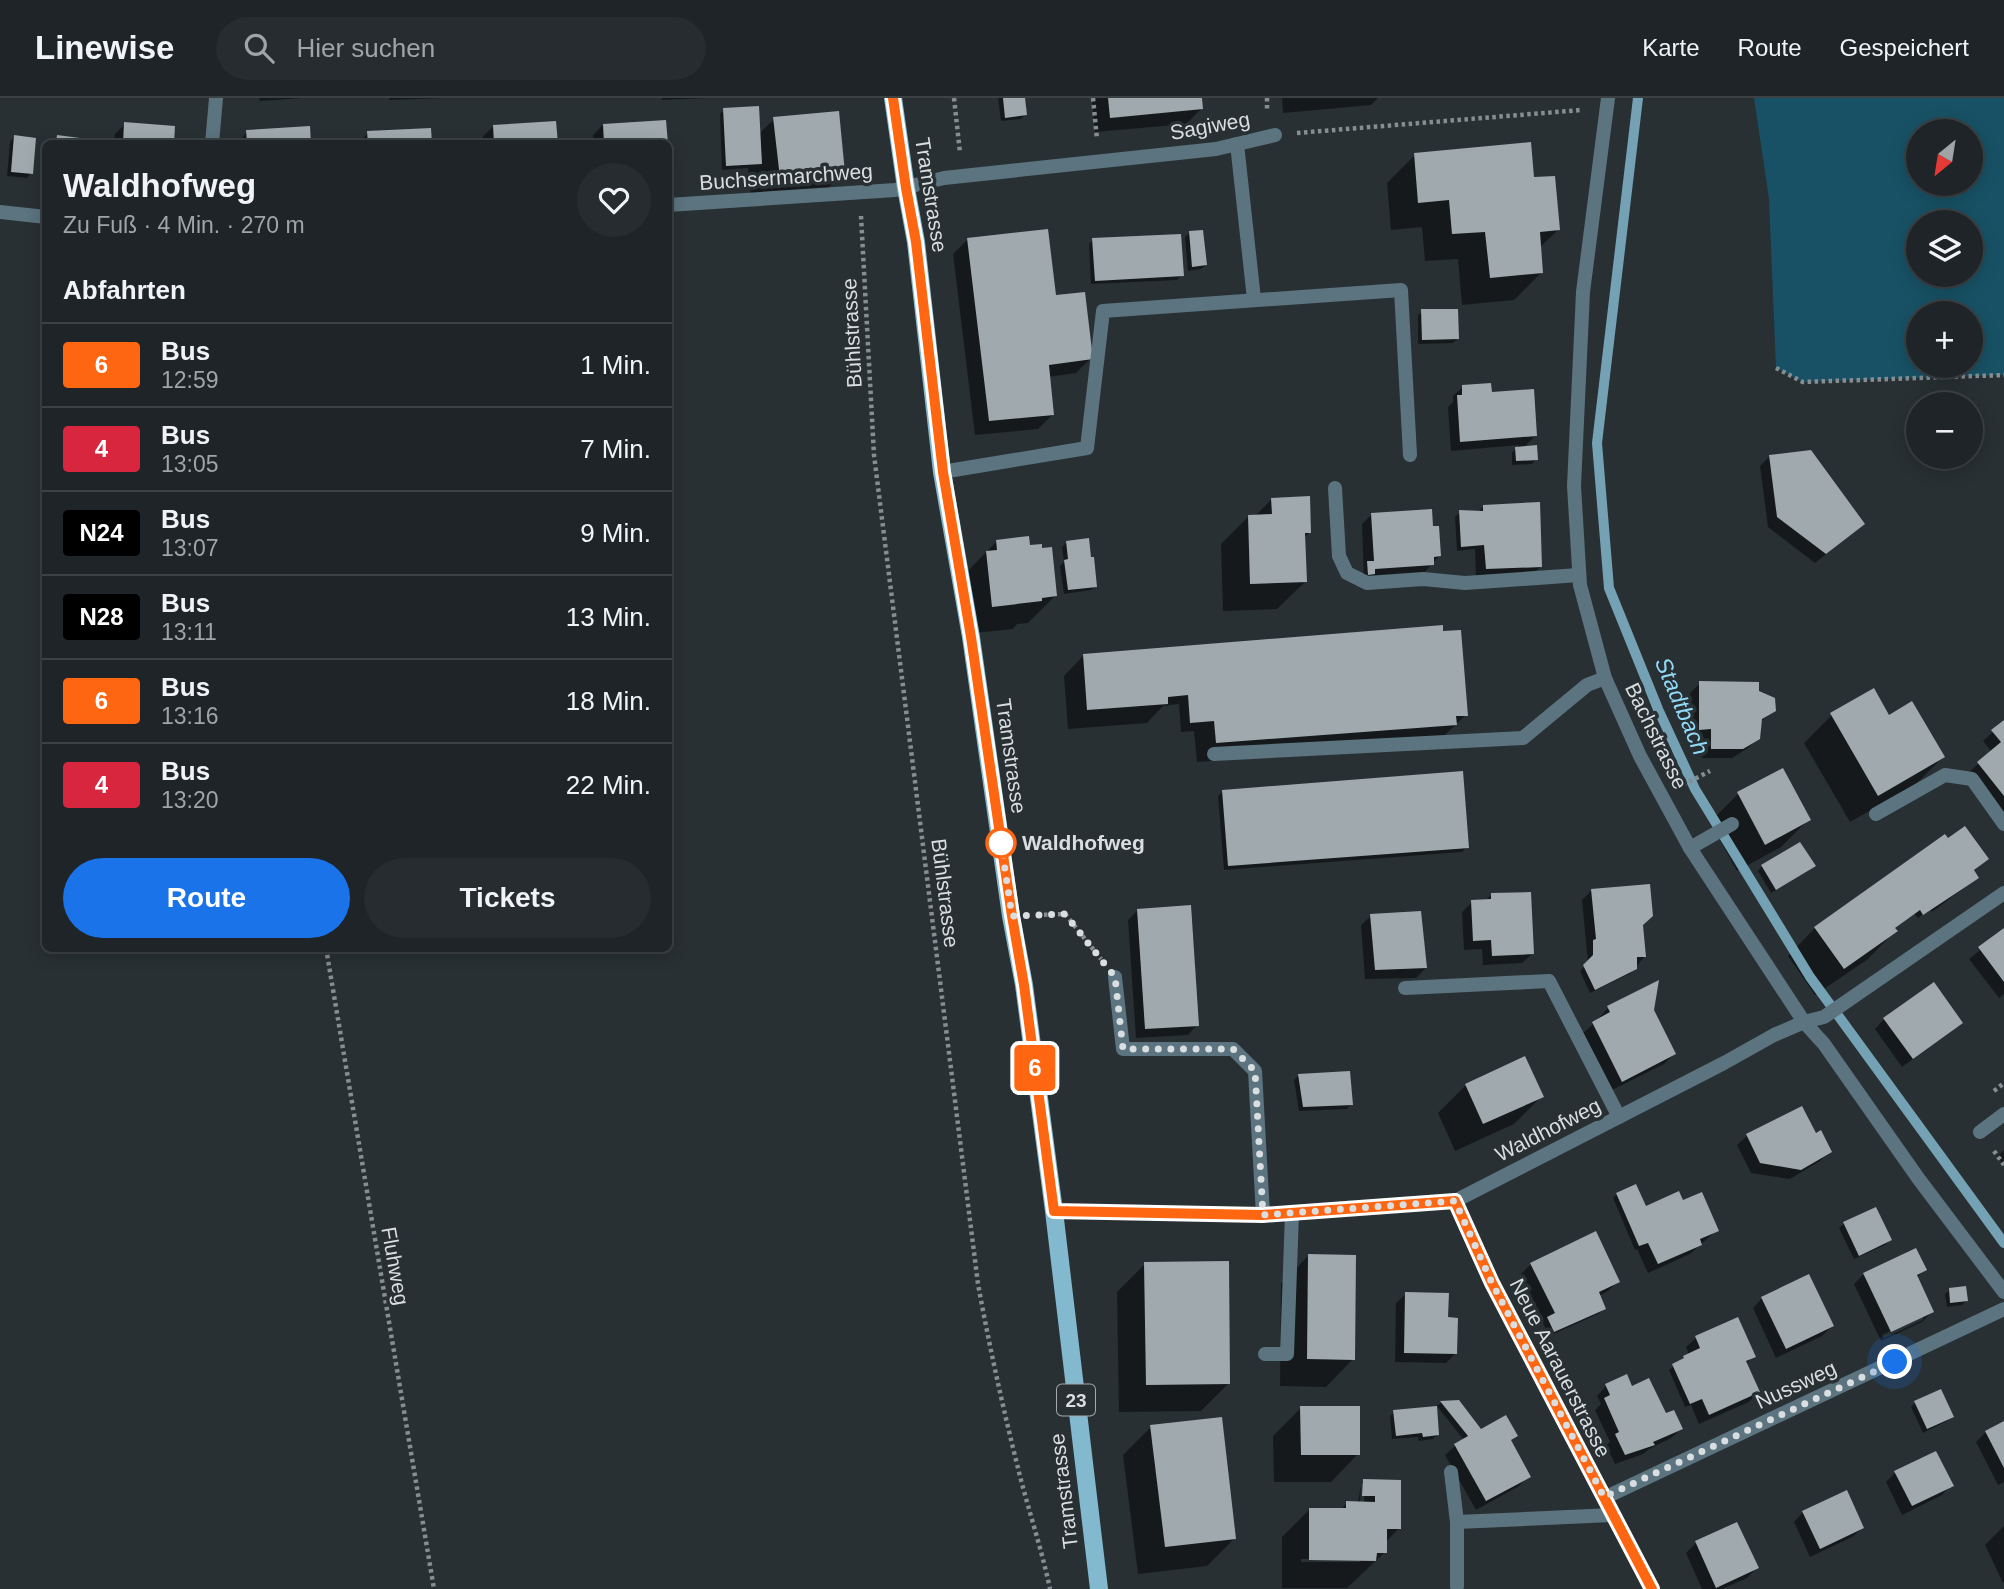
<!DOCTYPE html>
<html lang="de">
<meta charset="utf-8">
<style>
:root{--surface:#1e2427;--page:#262c2f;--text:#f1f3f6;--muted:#a1a4a7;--line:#3c4144;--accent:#1a73e8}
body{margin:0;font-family:Helvetica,sans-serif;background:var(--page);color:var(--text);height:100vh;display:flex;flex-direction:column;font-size:26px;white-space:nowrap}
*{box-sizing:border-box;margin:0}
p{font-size:23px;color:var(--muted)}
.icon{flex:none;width:38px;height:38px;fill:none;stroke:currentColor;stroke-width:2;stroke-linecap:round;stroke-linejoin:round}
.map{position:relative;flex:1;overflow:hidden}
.sheet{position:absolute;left:42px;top:42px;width:630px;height:812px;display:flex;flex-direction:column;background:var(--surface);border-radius:10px;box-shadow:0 4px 18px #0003,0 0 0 2px var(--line)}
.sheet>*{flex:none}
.badge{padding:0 14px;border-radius:5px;font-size:24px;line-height:46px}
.needle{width:46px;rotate:210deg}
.buttons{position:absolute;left:1906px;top:21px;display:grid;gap:14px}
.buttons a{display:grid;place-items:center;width:77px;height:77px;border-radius:50%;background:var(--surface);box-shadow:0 4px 18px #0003,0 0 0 2px var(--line);font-size:35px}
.you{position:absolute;width:35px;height:35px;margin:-18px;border:5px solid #fff;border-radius:50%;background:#1a73e8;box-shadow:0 0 0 10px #1a73e833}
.map>.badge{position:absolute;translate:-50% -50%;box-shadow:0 0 0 4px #fff}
h2{padding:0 21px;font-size:26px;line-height:63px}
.round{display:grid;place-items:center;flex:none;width:74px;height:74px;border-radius:37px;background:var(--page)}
.head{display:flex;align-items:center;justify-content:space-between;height:119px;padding:0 21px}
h1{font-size:33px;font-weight:800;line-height:52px}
.action{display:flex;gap:14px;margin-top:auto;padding:14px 21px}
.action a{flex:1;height:80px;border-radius:42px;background:var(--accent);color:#fff;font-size:28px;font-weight:800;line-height:80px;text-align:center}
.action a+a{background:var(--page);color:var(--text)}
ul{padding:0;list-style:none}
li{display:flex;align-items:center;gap:21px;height:84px;padding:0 21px;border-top:2px solid var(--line)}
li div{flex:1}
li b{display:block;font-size:26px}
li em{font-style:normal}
li .badge{min-width:77px;font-weight:700;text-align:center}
header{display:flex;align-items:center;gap:42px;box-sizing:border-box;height:98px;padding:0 35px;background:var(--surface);border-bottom:2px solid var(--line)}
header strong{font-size:33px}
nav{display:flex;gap:38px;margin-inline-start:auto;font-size:24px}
.search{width:490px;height:63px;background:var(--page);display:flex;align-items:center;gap:18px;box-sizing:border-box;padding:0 24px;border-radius:38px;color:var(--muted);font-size:26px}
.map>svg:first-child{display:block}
.green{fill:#185165;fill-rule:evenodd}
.shadow{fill:#0007;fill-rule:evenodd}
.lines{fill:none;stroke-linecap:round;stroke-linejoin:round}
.stream{stroke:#74a2b4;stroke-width:10}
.building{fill:#a0aaae}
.path{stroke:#878e91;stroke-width:4.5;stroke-dasharray:3.5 3.5;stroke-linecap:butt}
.service{stroke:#5b747f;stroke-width:14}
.minor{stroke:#5b747f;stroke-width:14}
.primary{stroke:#83b9cf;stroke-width:18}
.line-casing{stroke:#fff;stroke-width:16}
.line{stroke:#ff6612;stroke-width:10}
.walk{stroke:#d9dee0;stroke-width:7;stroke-dasharray:0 12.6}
.stop-dot{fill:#fff;stroke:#ff6612;stroke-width:3.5}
.labels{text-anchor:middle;stroke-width:7;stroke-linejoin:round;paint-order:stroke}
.shield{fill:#283034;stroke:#a4aaac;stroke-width:2}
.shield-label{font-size:19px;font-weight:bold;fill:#d9dee0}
.street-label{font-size:21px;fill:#d9dee0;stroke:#283034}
.stop-label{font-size:21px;font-weight:bold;fill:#d9dee0;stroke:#283034;text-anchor:start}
.water-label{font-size:23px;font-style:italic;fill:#91dbf9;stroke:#283034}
</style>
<header>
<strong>Linewise</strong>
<div class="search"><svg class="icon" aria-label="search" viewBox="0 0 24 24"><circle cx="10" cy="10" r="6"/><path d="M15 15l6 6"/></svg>Hier suchen</div>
<nav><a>Karte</a><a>Route</a><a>Gespeichert</a></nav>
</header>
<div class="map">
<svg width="2004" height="1491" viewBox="0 0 2004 1491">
<rect width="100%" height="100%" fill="#283034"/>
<path class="green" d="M1754,0H2004V277L1803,284L1776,270L1769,101ZM1918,33H1970V86H1918ZM1918,124H1970V177H1918ZM1918,215H1970V268H1918Z"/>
<g class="shadow">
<polygon points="259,0 304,0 260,3"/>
<polygon points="389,0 447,0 389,2"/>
<polygon points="662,0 708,0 662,2"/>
<polygon points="998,0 1023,0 1025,17 1021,21 1001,23"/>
<polygon points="1092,0 1200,0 1201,11 1186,26 1095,34"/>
<polygon points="1282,0 1378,0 1371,7 1283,15"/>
<polygon points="724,12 759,36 774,21 843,75 815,103 752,107 748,70 722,72 720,16"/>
<polygon points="125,26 172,46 114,46 115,36"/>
<polygon points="603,27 666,46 594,46 593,37"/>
<polygon points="493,29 556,46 484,46 483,38"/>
<polygon points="247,34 309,46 237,46"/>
<polygon points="368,35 430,46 358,46"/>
<polygon points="14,39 31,75 27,80 7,78 10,44"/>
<polygon points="1415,57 1533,81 1558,132 1539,150 1542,174 1514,202 1462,207 1458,161 1425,163 1422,129 1391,132 1387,85"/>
<polygon points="1190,135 1206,167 1201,171 1188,173 1185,139"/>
<polygon points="968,141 1054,199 1091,260 1076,275 1048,279 1053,316 1038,331 975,337 953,156"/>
<polygon points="1093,142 1182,177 1177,182 1091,186 1089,146"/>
<polygon points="1422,213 1457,241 1453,245 1418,246 1418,218"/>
<polygon points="1463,289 1491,296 1536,337 1523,350 1536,361 1532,366 1512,367 1512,355 1519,347 1451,353 1448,309 1453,304 1453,298"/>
<polygon points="1770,358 1863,426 1815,465 1768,429 1760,368"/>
<polygon points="1272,401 1309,435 1304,440 1305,484 1277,511 1223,513 1221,446 1249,418 1255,418"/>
<polygon points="1484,408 1541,468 1531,478 1476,480 1475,451 1457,453 1455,419 1460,414 1478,414"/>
<polygon points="1372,416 1431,430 1439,458 1423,476 1364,481 1362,426"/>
<polygon points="997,443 1029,449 1056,497 1028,525 1017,526 1013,531 965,536 959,482"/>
<polygon points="1067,444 1096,488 1091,492 1064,496 1060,468 1064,464 1062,449"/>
<polygon points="1083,558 1466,617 1435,646 1197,664 1194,633 1181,634 1179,606 1163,608 1147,625 1068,631 1064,578"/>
<polygon points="1700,585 1758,594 1774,612 1759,625 1758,640 1748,650 1732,660 1702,660 1702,640 1690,641 1690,595"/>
<polygon points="1832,617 1889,620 1943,659 1915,687 1850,724 1804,645"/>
<polygon points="2004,624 2004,720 1968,675 1992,654 1983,643"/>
<polygon points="1223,693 1467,749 1462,754 1224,772 1218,698"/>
<polygon points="1738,696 1808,722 1781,749 1737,773 1710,724"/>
<polygon points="1948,743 1986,761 1973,774 1977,780 1932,814 1930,811 1918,820 1914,815 1894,831 1895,833 1868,861 1815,897 1788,858 1815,830"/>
<polygon points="1762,768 1809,772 1771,795 1758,773"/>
<polygon points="1592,792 1641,827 1645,858 1631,875 1590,895 1580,873 1588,865 1582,802"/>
<polygon points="1491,797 1532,856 1522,865 1483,867 1482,851 1464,852 1462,814 1472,804 1485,803"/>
<polygon points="1138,812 1197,927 1188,937 1136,940 1128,822"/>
<polygon points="1371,818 1426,870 1416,880 1365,881 1361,827"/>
<polygon points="2004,833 2004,896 1999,900 1969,861"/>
<polygon points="1608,910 1674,956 1664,966 1612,992 1583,935 1599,921 1599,920"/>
<polygon points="1884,921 1961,924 1951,934 1902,969 1875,931"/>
<polygon points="1299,977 1351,1006 1347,1011 1299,1013 1294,982"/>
<polygon points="1466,987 1542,998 1514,1026 1455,1053 1438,1015"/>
<polygon points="1815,1037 1829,1054 1820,1063 1790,1081 1751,1075 1737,1047 1747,1038"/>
<polygon points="2004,1052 2004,1067 1997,1059"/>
<polygon points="1617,1096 1645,1110 1682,1104 1717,1132 1690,1156 1648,1175 1637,1151 1635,1152 1613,1100"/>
<polygon points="1875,1111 1890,1142 1885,1147 1854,1161 1839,1130 1844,1126"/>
<polygon points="1308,1158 1353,1261 1326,1289 1280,1288 1281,1186"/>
<polygon points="1145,1166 1229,1285 1201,1313 1119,1314 1117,1194"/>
<polygon points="1531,1166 1618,1183 1608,1193 1599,1198 1604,1210 1600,1215 1549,1238 1521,1176"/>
<path d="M1925,1172L1916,1180L1932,1214L1922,1224L1881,1243L1854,1186L1864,1176ZM1923,1218V1222L1884,1240L1882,1237Z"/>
<polygon points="1950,1192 1966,1203 1962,1207 1947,1209 1945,1196"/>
<polygon points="1406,1196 1447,1221 1456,1255 1446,1265 1395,1264 1396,1205"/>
<polygon points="1762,1200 1832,1228 1822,1238 1776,1260 1753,1210"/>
<polygon points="1737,1222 1753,1258 1746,1266 1758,1294 1749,1304 1699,1326 1691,1307 1685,1309 1669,1272 1689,1257 1686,1249 1696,1240"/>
<polygon points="1606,1288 1632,1290 1681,1331 1671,1340 1649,1351 1643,1356 1615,1366 1606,1347 1610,1344 1595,1312 1601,1306 1597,1298"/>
<polygon points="1458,1304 1481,1333 1515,1338 1509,1344 1529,1378 1519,1388 1476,1412 1445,1357 1463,1341 1437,1308 1441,1305"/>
<polygon points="1915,1305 1952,1319 1947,1323 1923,1335 1911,1309"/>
<polygon points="1301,1310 1358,1356 1331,1384 1274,1384 1273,1338"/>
<polygon points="1394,1314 1437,1337 1433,1341 1419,1343 1418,1339 1392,1341 1390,1318"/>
<polygon points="2004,1325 2004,1384 1998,1387 1976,1344 1986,1334"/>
<polygon points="1151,1329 1235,1440 1207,1468 1138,1476 1123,1357"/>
<polygon points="1895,1375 1951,1387 1942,1397 1902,1417 1886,1384"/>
<path d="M1363,1383L1400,1384L1399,1430L1385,1445V1454L1347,1490H1282V1439L1310,1411L1340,1412L1347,1405H1358L1361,1386L1360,1407H1364V1385H1361ZM1301,1461H1360V1464H1301Z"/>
<polygon points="1803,1414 1862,1430 1852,1439 1810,1459 1794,1424"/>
<polygon points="2004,1428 2004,1484 2003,1485 1985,1447"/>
<polygon points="1696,1445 1757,1470 1747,1480 1722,1491 1702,1491 1686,1455"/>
</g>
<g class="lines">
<polyline class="stream" points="1638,0 1597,345 1609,490 1658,611 1695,691 1810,879 2004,1145"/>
</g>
<g class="building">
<polygon points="1003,0 1025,0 1027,17 1005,20"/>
<polygon points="1108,0 1202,0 1203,11 1110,20"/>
<polygon points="759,8 762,66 726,68 723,10"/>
<polygon points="839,13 845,75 780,80 773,19"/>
<polygon points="666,22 668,46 604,46 603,26"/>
<polygon points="556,23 558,46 494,46 493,27"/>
<polygon points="124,24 175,28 174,46 123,46"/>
<polygon points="310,28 311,46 247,46 246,32"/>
<polygon points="431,30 432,46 368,46 367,33"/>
<polygon points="14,37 36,40 33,76 11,74"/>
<polygon points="57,37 103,43 103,46 56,46"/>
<polygon points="1531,44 1534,79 1555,78 1560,132 1540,134 1543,175 1490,180 1485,134 1452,136 1449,102 1418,105 1414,55"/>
<polygon points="1048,131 1056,197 1085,194 1093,261 1049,267 1054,317 989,323 967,140"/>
<polygon points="1203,132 1207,167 1192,169 1189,133"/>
<polygon points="1181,136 1184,178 1095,183 1092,140"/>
<polygon points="1421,211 1458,211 1459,241 1422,242"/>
<polygon points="1491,285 1492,294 1534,291 1537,338 1460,344 1457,297 1462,297 1462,287"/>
<polygon points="1537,347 1538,362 1516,363 1515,349"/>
<polygon points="1811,352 1865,426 1826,456 1777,419 1769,357"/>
<polygon points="1310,398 1311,435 1305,435 1307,484 1250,486 1248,417 1272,416 1271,400"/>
<polygon points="1540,404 1542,469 1486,471 1484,447 1461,449 1459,412 1483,413 1483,407"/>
<polygon points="1432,411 1433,428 1439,428 1441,458 1434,459 1434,467 1375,471 1375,476 1368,477 1367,463 1374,463 1371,415"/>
<polygon points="1029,438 1030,447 1042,446 1042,450 1052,449 1057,498 1042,500 1042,503 992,509 986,453 997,452 996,442"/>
<polygon points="1089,440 1091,459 1094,459 1097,489 1068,492 1064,462 1068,461 1066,443"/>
<polygon points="1443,527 1443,533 1461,532 1468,618 1456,618 1457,627 1216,645 1214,623 1190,625 1188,597 1168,599 1168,606 1087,612 1083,556"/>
<polygon points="1699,583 1759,584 1759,593 1775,600 1776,613 1762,621 1760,641 1743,651 1711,651 1711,631 1699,632"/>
<polygon points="1874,590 1889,617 1912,603 1945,659 1878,698 1830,615"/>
<polygon points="2004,622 2004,698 1977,664 2001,644 1991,632"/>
<polygon points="1783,670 1811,722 1765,747 1737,694"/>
<polygon points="1463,673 1469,750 1228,768 1222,692"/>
<polygon points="1965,728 1989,761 1974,772 1979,780 1923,817 1920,812 1895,830 1898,833 1844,871 1814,829 1945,736 1948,740"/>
<polygon points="1800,744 1816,768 1776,792 1761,767"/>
<polygon points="1650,786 1653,818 1643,827 1646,859 1637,859 1637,871 1595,892 1583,867 1593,857 1593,842 1596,841 1591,791"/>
<polygon points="1531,794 1534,856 1492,858 1491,842 1473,843 1471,802 1491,801 1491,795"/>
<polygon points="1191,807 1199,928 1145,931 1137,811"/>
<polygon points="1421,813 1427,870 1375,872 1370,816"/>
<polygon points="2004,830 2004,884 1978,849"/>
<polygon points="1659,882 1654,912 1676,956 1622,984 1592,924 1610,914 1607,908"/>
<polygon points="1934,884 1963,925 1913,961 1883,920"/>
<polygon points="1525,958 1544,999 1483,1026 1465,986"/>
<polygon points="1350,973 1353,1007 1303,1009 1298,976"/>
<polygon points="1802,1008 1816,1035 1821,1032 1832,1054 1801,1072 1760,1065 1746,1036"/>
<polygon points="1636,1086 1646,1108 1679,1093 1683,1102 1702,1094 1719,1133 1700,1141 1702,1147 1658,1166 1648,1145 1639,1148 1616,1095"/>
<polygon points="1876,1109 1892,1142 1859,1158 1843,1124"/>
<polygon points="1596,1133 1620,1184 1599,1194 1606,1211 1554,1234 1547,1219 1555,1215 1530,1165"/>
<polygon points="1916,1150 1927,1172 1917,1177 1934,1214 1891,1234 1863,1175"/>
<polygon points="1308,1156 1356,1157 1355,1262 1307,1261"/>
<polygon points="1229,1163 1230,1286 1146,1287 1144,1164"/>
<polygon points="1809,1176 1834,1228 1786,1251 1761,1199"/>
<polygon points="1966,1188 1968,1203 1950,1205 1949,1190"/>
<polygon points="1405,1194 1449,1195 1448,1219 1458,1220 1457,1256 1404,1255"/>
<polygon points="1738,1219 1756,1259 1746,1263 1760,1294 1709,1317 1702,1301 1690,1306 1672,1266 1684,1260 1683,1258 1700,1250 1695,1238"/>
<polygon points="1627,1276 1632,1288 1649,1280 1666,1315 1674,1312 1683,1331 1653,1344 1655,1347 1625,1357 1615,1336 1619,1334 1604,1300 1610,1297 1605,1286"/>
<polygon points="1941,1291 1954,1319 1927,1331 1914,1303"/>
<polygon points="1459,1302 1481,1331 1506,1317 1518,1338 1511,1342 1531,1379 1486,1403 1454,1346 1468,1338 1440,1303"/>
<polygon points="1300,1308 1360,1308 1360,1357 1301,1357"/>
<polygon points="1437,1308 1439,1337 1423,1339 1422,1335 1396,1338 1393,1312"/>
<polygon points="1222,1319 1236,1441 1165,1449 1150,1327"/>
<polygon points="2004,1323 2004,1370 1985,1333"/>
<polygon points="1936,1353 1954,1388 1912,1408 1894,1373"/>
<polygon points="1363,1381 1401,1382 1401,1431 1387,1431 1387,1455 1377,1455 1376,1463 1309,1462 1309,1410 1346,1410 1346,1403 1375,1404 1375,1398 1362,1398"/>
<polygon points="1847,1392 1864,1430 1820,1451 1802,1413"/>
<polygon points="1737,1424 1759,1470 1716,1490 1695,1443"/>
</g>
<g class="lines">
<g class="path">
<polyline points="954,0 960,55"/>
<polyline points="1093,0 1097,41"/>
<polyline points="1267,0 1267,13"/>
<polyline points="1297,35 1581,12"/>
<path d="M861,118L874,357L978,1186C989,1246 1002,1306 1017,1366C1027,1408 1041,1448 1050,1491"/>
<polyline points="1776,270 1803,284 2004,277"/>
<polyline points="1683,687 1710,673"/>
<polyline points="1037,817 1065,816 1101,861"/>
<polyline points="326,850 434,1491"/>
<polyline points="1994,993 2004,985"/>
<polyline points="1994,1053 2004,1067"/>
</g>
<g class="service">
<polyline points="1237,46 1254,201"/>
<polyline points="942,374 1087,350 1103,213 1401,192 1410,357"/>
<polyline points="1335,390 1339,458 1347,475 1367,485 1423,481 1465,485 1579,477"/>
<polyline points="1214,656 1523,640 1587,587 1605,580"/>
<polyline points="1876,716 1945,677 1972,681 2004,726"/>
<polyline points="1690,750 1732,726"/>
<polyline points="1115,879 1123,951 1233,951 1255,973 1263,1117"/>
<polyline points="1405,890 1549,883 1619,1019"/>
<polyline points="1980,1034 2004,1016"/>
<polyline points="1265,1256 1287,1256 1292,1115"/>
<polyline points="1451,1374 1457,1424 1457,1488"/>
<polyline points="1457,1424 1612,1417"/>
</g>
<g class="minor">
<polyline points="1608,0 1583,194 1574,388 1580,487 1605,580 1640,658 1690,750 1804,924 1824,946 1918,1080 2004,1194"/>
<polyline points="212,46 216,0"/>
<polyline points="668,107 895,92 944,80 1216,51 1275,37"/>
<polyline points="0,114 46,119"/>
<polyline points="1455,1103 1492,1185 1652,1491"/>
<polyline points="1054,1113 1263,1117 1455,1103 1724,965 1774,937 1804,924 1824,919 2004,795"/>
<polyline points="1604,1400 2004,1211"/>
</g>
<polyline class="primary" points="893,0 906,90 916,144 942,374 971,539 1011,818 1024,887 1054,1113 1099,1491"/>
</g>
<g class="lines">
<g class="line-casing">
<polyline id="line" points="893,0 906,90 916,144 943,374 971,539 1012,818 1024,887 1054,1113 1263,1117 1455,1103 1492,1185 1652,1491"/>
</g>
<use href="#line" class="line"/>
<polyline class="walk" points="1001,745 1012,818 1065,816 1115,879 1123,951 1233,951 1255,973 1263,1117 1455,1103 1492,1185 1604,1399 1895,1264"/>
</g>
<circle class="stop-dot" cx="1001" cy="745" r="14"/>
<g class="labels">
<rect class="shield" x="1057" y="1286.5" width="38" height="31" rx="5"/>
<g class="shield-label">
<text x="1076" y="1309">23</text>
</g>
<g class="street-label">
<text transform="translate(1210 28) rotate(-10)" y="7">Sagiweg</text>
<text transform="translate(786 79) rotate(-4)" y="7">Buchsermarchweg</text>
<text transform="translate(931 97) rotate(81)" y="7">Tramstrasse</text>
<text transform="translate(852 235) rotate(-93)" y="7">Bühlstrasse</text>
<text transform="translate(1656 638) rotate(64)" y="7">Bachstrasse</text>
<text transform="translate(1011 658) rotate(82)" y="7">Tramstrasse</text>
<text transform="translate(945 795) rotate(83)" y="7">Bühlstrasse</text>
<text transform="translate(1548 1032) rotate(-27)" y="7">Waldhofweg</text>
<text transform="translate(395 1168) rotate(80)" y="7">Fluhweg</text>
<text transform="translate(1560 1270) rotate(63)" y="7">Neue Aarauerstrasse</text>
<text transform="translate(1796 1287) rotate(-25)" y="7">Nussweg</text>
<text transform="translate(1064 1393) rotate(-97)" y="7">Tramstrasse</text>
</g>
<g class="stop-label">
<text x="1022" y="752">Waldhofweg</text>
</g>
<g class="water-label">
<text transform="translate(1682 608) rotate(67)" y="8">Stadtbach</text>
</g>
</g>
</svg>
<div class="buttons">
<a><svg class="needle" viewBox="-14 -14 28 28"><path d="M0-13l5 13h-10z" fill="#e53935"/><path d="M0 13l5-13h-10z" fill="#a1a4a7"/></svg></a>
<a><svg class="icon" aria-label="layers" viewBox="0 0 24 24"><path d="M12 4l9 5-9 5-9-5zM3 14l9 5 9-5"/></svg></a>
<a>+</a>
<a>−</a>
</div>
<div class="you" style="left:1895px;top:1264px"></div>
<b class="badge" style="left:1035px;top:970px;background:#ff6612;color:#fff">6</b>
<section class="sheet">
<div class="head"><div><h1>Waldhofweg</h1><p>Zu Fuß · 4 Min. · 270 m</p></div><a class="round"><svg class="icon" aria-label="heart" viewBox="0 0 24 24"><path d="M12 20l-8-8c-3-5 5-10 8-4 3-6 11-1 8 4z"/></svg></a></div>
<h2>Abfahrten</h2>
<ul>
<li><span class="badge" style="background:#ff6612;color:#fff">6</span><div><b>Bus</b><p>12:59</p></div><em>1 Min.</em></li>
<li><span class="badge" style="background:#d7263d;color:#fff">4</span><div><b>Bus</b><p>13:05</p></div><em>7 Min.</em></li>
<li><span class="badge" style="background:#000;color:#fff">N24</span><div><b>Bus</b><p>13:07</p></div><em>9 Min.</em></li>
<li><span class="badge" style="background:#000;color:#fff">N28</span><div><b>Bus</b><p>13:11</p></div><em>13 Min.</em></li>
<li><span class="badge" style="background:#ff6612;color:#fff">6</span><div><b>Bus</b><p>13:16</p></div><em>18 Min.</em></li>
<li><span class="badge" style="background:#d7263d;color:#fff">4</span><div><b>Bus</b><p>13:20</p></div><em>22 Min.</em></li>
</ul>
<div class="action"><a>Route</a><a>Tickets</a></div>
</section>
</div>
